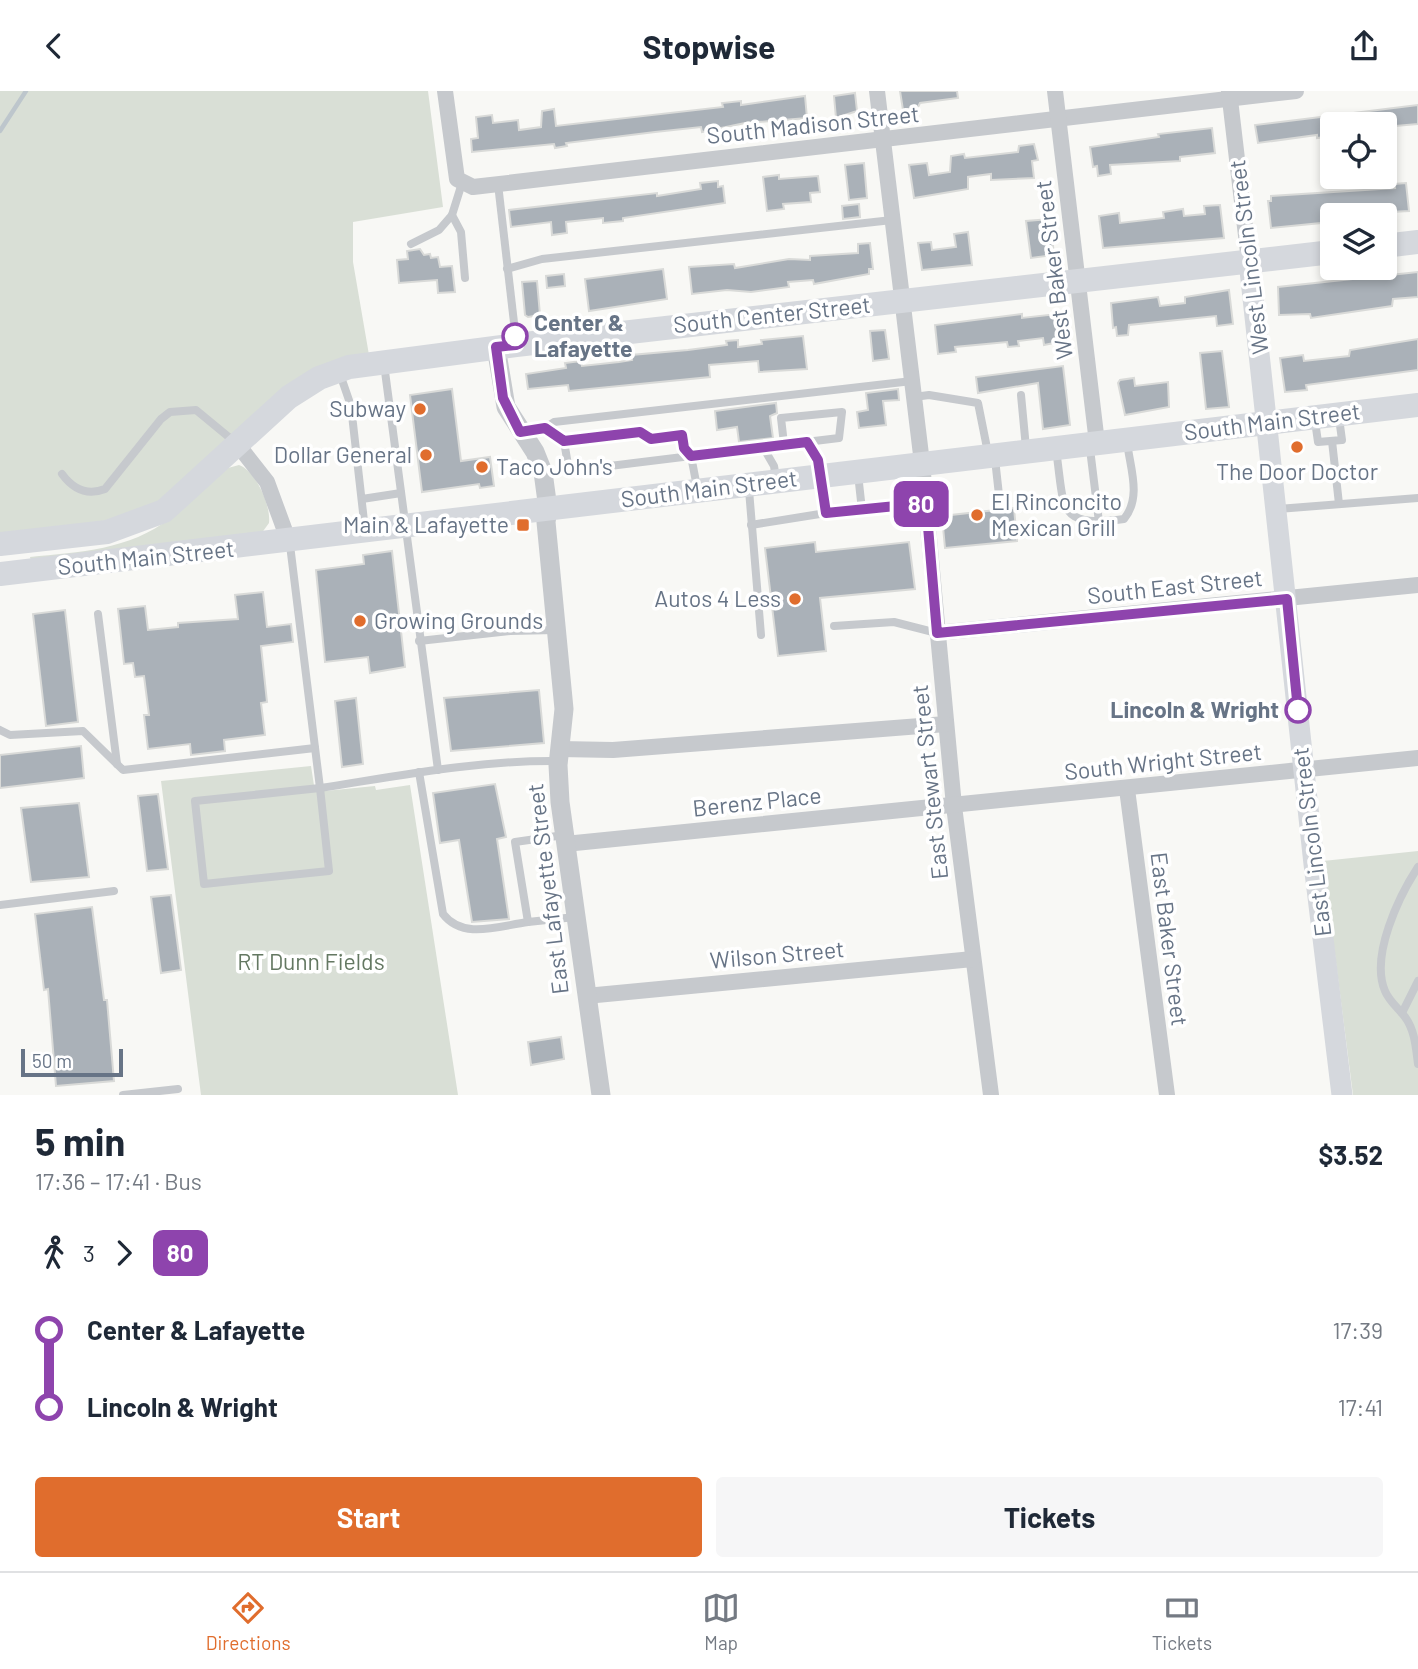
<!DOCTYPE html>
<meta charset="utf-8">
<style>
:root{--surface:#fff;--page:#f6f6f7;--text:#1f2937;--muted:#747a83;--line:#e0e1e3;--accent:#e06d2d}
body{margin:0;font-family:Barlow,sans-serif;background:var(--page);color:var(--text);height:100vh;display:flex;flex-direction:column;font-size:26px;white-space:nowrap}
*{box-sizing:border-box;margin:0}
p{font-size:23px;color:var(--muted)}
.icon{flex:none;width:38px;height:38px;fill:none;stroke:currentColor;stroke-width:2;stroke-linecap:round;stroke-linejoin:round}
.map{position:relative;height:1004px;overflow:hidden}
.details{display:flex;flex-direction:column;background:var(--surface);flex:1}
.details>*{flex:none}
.badge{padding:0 14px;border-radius:10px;font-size:24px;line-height:46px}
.fabs{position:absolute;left:1320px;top:21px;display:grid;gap:14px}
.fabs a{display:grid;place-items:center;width:77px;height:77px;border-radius:7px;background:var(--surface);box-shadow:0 4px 10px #0003;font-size:35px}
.scale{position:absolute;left:21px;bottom:18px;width:102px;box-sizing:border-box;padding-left:7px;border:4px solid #677486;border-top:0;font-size:19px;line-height:24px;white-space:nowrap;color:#677486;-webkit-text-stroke:5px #fff;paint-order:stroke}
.map>.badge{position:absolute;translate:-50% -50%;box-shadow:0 0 0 4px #fff}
.legs{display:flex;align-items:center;gap:10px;height:77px;padding:0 35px;font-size:23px}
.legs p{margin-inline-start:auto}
.head{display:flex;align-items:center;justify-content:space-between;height:119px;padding:0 35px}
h1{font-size:38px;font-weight:700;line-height:52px}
.primary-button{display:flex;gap:14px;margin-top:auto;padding:14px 35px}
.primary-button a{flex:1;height:80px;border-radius:7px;background:var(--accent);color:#fff;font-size:28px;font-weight:700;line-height:80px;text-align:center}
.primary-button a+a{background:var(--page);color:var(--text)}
ul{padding:0 35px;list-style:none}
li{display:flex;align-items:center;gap:24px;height:77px;font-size:26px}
li i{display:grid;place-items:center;width:10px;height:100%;margin:0 9px;background:currentColor}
li i::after{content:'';width:18px;height:18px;margin:-9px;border:5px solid;border-radius:50%;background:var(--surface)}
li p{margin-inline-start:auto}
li:first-child i{background:linear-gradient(#0000 50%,currentColor 0)}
li:last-child i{background:linear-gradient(currentColor 50%,#0000 0)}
header{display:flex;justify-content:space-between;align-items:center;height:91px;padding:0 35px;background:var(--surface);font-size:32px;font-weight:700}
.tabs{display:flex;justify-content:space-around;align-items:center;height:98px;border-top:2px solid var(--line);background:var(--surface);font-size:19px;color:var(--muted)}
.tabs a{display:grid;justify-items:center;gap:4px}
.tabs .on{color:var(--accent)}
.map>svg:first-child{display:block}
.green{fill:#d9dfd6}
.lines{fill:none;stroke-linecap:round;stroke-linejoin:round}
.stream{stroke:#bdc6cc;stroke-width:4.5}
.building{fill:#aab1b8;stroke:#d9dad8;stroke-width:2}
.service{stroke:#c6c9cd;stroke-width:8}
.minor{stroke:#c6c9cd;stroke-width:16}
.tertiary{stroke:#c6c9cd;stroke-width:19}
.secondary{stroke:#d5d8dd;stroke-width:21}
.primary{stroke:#d5d8dd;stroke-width:24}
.line-1-casing{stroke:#fff;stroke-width:16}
.line-1{stroke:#8e44ad;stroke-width:10}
.stop-1-dot{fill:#fff;stroke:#8e44ad;stroke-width:3.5}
.poi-dot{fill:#e06d2d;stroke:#fff;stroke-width:2.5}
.labels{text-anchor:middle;stroke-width:7;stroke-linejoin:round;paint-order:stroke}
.street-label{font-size:23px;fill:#677486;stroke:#fff}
.stop-label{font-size:23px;font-weight:bold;fill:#677486;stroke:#fff;text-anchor:start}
.poi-label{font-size:23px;fill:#677486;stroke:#fff;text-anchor:end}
.park-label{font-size:23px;fill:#647862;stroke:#fff}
</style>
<header><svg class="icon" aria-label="back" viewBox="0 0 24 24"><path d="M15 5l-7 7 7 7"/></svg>Stopwise<svg class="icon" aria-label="share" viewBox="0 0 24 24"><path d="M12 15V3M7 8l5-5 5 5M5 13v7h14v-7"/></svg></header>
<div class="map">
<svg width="1418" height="1004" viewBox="0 0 1418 1004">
<rect width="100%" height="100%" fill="#f8f8f5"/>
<g class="green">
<polygon points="0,0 428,0 443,116 353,131 353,171 369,264 156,412 106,432 0,445"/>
<path d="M239,374C256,380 271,414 269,432L261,443L31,470L30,466C79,461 130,459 170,427C191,412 209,393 228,377Z"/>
<polygon points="311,675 315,701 375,695 376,699 410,694 458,1004 201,1004 161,690"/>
<polygon points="1418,760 1418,1004 1353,1004 1323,770"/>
</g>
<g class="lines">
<polyline class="stream" points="0,40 26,0"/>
</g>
<g class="building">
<polygon points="900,0 957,0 958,7 920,12 918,16 903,19"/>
<polygon points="855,2 857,20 836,27 834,5"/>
<polygon points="805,5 807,27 745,32 702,41 701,36 655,41 566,52 567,55 555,57 554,53 472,61 471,48 478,47 476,26 492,24 493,32 518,29 519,39 541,36 542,20 554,18 556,35 723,16 722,12 741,10 741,14"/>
<polygon points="1418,14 1418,33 1384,36 1384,33 1332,33 1332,45 1317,47 1317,44 1258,52 1255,34"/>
<polygon points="1212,37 1215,62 1180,66 1180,70 1110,74 1111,83 1098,85 1097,75 1093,76 1090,56 1159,46 1158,43"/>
<polygon points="1034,53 1038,69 1032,70 1034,87 991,89 991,83 968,86 968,98 914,107 909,74 927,72 929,84 950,81 951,65 964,63 965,67 1018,61 1019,55"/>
<polygon points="864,72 867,107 849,109 845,74"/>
<polygon points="779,84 779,88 818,85 820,101 810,102 811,111 783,113 784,118 767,120 763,86"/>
<polygon points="718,90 718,96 723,95 725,112 623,127 623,130 603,132 603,127 566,131 567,142 552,144 551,131 511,136 509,119 657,102 657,105 701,98 700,92"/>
<polygon points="1406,92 1409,120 1332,124 1321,126 1321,132 1271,137 1268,110 1271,110 1271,105 1395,97 1394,93"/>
<polygon points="859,113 860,126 843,128 842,115"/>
<polygon points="1220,114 1224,147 1103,157 1099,125 1119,122 1120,132 1164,127 1163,121 1183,118 1184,125 1205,123 1204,115"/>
<polygon points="1050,128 1054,164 1031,167 1026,130"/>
<polygon points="968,141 972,174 922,179 918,152 931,151 932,159 956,156 954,143"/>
<polygon points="870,152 873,178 869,178 869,183 814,193 813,189 788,191 789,196 751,201 727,199 692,203 689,176 734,173 735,177 789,168 810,169 810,165 858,162 858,153"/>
<polygon points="420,158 424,164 430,163 431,167 438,166 440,176 452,175 455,201 438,202 437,189 399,192 397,169 408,168 407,160"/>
<polygon points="663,178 667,208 589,220 585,188"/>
<polygon points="1418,181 1418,206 1393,208 1392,215 1311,227 1310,223 1279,224 1278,196"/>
<polygon points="564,183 565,195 547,197 546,185"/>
<polygon points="537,190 540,224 528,226 525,224 522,191"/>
<polygon points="1229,199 1233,233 1217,235 1216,225 1129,234 1128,244 1117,245 1116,236 1113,237 1111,212 1158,206 1160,215 1185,212 1185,206"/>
<polygon points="1022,223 1022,227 1057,223 1059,251 1044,254 1043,247 1018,250 1019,255 1008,256 1007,251 955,256 956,261 938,263 935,234"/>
<polygon points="885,239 889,268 873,270 870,240"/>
<polygon points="803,245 807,278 759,281 758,270 709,274 710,286 569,300 568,294 528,298 526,283 566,277 565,272 581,270 582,275 619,271 632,269 631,264 688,259 727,254 726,250 738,249 738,256 762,253 761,249"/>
<polygon points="1418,248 1418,279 1306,294 1307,299 1285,301 1280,267 1303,264 1304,270 1349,265 1350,259"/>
<polygon points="1222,260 1229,316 1206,318 1200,262"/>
<polygon points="1063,275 1070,334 1043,338 1038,292 978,302 976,286"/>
<polygon points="1134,287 1135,295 1168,291 1169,316 1125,324 1118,292 1120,289"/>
<polygon points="452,298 461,370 490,366 494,395 480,397 479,393 422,401 410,304"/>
<polygon points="898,298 899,309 883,310 886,334 859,337 857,321 868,319 866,302"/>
<polygon points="776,312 777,322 770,325 773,347 739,351 737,336 717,339 715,320"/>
<polygon points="1014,417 1017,450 945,457 942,425"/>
<polygon points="815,451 816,461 909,451 915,498 820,507 826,560 778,565 765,457"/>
<polygon points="392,460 405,576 370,582 368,566 325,571 316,479 364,473 363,464"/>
<polygon points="263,501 267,536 291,533 293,551 261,555 267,611 261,612 265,644 224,649 225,660 191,664 190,653 148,658 144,624 149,624 144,585 135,586 133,572 124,573 118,518 145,515 148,539 178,536 178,532 238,528 235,504"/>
<polygon points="65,519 78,631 46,635 33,523"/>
<polygon points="539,599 544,652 451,660 444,607"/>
<polygon points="356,607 363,673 342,676 335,610"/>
<polygon points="81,655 84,687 0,697 0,664"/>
<polygon points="495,693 506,746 497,748 509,828 472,831 459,749 440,752 433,702"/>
<polygon points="158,703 168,778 147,780 138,705"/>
<polygon points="79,712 89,786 31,791 21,717"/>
<polygon points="171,804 181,879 161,882 151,806"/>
<polygon points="92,816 104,909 107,909 114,990 56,995 48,898 44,899 35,823"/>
<polygon points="561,946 564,968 531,974 528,951"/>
</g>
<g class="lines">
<g class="service">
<polyline points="462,92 452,124 461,141 465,187"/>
<polyline points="498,93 516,249"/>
<polyline points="411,153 439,139 452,124"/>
<polyline points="507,178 542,168 892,129"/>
<polyline points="384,273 438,679"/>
<polyline points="340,283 351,315 365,439"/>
<polyline points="1021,304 1026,357"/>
<polyline points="914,306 929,304 978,312 988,362"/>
<polyline points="352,320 390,314"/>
<polyline points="1315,330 1318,351 1342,349 1339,327"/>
<polyline points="545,337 564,350"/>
<polyline points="524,340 545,337 554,331 912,290"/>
<polygon points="640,341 651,348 682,344 684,357 691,365 569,380 564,350"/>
<polyline points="1332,350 1339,413"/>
<polyline points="807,351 818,369 826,422 926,412"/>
<polyline points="763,356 774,375 776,387"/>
<polyline points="1090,358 1099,431"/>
<path d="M1056,359C1065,417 1055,437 1124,428C1142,406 1130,377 1127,351"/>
<polyline points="995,368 999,404"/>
<path d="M62,383C73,398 87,405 105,398L161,328L170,321L196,319L236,352"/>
<polyline points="858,383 862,419"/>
<polyline points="697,396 691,365 839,347 842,321 781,327 784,353"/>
<polyline points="749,399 761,544"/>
<polyline points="362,408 401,402"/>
<polyline points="1278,418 1418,407"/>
<polyline points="751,434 826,422"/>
<path d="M290,454L320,697C398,685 478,669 558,670"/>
<polyline points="98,523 117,673"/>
<polyline points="834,535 894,531 937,542"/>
<polyline points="419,550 510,540 555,539"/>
<polyline points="0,639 10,644 83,640 123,679 315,657"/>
<path d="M419,681L443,823C463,849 498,835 528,831"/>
<polygon points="320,697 329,780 204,793 195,710"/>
<polyline points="564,744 515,751 528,831 575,826"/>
<path d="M1418,776C1399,805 1370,865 1385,900C1389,910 1399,918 1405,926C1415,939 1416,958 1418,973"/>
<polyline points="0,814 114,800"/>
<polyline points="1402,922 1418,890"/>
<polyline points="123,1004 178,998"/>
</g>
<g class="minor">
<polyline points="445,0 457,88 473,96 1296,0"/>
<polyline points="877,0 922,372 954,715 991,1004"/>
<polyline points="1055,0 1097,352"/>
<polyline points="1229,0 1249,170"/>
<polyline points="238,354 267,391 289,451"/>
<polyline points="937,542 1418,494"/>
<polyline points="560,658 613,659 946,633"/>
<polyline points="1127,698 1167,1004"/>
<polyline points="565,753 1418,667"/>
<polyline points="586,905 973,868"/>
</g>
<polyline class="tertiary" points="496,256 506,316 535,361 543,381 548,418 546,431 564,618 558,674 560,711 601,1004"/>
<polyline class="secondary" points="1249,170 1314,773 1342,1004"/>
<g class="primary">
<polyline points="1384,155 1418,151"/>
<polyline points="0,453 107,441 164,420 289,306 319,287 349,276 516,254 1332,161"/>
<path d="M0,483C473,431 945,369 1418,314"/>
</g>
</g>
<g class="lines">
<g class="line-1-casing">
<polyline id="line-1" points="515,245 516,254 496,256 503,307 520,341 545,337 564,350 640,341 651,348 682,344 684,357 691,365 807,351 818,369 826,422 926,412 937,542 1287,508 1298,619"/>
</g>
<use href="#line-1" class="line-1"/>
</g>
<g class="stop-1-dot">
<circle cx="515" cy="245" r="12"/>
<circle cx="1298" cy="619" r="12"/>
</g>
<g class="poi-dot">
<circle cx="420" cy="318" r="7"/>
<circle cx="1297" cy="356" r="7"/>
<circle cx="426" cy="364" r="7"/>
<circle cx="482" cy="376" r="7"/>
<circle cx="977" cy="424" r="7"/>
<rect x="516" y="427" width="14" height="14" rx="3.5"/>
<circle cx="795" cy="508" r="7"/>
<circle cx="360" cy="530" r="7"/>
</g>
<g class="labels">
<g class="street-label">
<text transform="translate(813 34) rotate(-6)" y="8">South Madison Street</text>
<text transform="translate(1249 166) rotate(-97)" y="8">West Lincoln Street</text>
<text transform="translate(1054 179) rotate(-97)" y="8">West Baker Street</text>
<text transform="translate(772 224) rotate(-6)" y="8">South Center Street</text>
<text transform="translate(1272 331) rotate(-7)" y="8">South Main Street</text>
<text transform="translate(709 398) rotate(-7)" y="8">South Main Street</text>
<text transform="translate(146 467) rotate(-6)" y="8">South Main Street</text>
<text transform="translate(1175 496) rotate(-6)" y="8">South East Street</text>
<text transform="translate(1163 671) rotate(-6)" y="8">South Wright Street</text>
<text transform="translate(930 691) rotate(-96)" y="8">East Stewart Street</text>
<text transform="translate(757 711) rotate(-6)" y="8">Berenz Place</text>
<text transform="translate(1312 751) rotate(-97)" y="8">East Lincoln Street</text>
<text transform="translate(548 798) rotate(-97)" y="8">East Lafayette Street</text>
<text transform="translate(1169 848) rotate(83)" y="8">East Baker Street</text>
<text transform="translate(777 864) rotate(-5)" y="8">Wilson Street</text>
</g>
<g class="stop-label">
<text x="534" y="240">Center &amp;<tspan x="534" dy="26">Lafayette</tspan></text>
<text x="1279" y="627" text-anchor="end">Lincoln &amp; Wright</text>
</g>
<g class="poi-label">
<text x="406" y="326">Subway</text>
<text x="412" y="372">Dollar General</text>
<text x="496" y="384" text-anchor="start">Taco John's</text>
<text x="1297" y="389" text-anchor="middle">The Door Doctor</text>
<text x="991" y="419" text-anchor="start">El Rinconcito<tspan x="991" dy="26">Mexican Grill</tspan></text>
<text x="509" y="442">Main &amp; Lafayette</text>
<text x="781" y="516">Autos 4 Less</text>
<text x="374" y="538" text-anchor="start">Growing Grounds</text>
</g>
<g class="park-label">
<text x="311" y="879">RT Dunn Fields</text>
</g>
</g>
</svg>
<div class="fabs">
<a><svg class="icon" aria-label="locate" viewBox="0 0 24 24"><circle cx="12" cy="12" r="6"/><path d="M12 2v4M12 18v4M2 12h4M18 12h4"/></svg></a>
<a><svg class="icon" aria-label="layers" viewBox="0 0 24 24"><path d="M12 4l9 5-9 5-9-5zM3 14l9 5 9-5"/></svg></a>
</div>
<div class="scale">50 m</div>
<b class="badge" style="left:921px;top:413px;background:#8e44ad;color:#fff">80</b>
</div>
<section class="details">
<div class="head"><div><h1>5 min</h1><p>17:36 – 17:41 · Bus</p></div><b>$3.52</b></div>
<div class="legs"><svg class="icon" aria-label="walk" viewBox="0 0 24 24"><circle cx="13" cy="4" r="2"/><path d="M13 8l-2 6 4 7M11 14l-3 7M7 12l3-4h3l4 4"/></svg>3<svg class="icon" aria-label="forward" viewBox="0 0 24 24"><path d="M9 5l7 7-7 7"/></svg><b class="badge" style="background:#8e44ad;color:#fff">80</b></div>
<ul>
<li><i style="color:#8e44ad"></i><b>Center &amp; Lafayette</b><p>17:39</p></li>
<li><i style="color:#8e44ad"></i><b>Lincoln &amp; Wright</b><p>17:41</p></li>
</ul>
<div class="primary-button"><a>Start</a><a>Tickets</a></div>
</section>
<nav class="tabs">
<a class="on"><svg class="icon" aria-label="directions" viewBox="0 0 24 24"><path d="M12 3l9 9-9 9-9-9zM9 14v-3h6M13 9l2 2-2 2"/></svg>Directions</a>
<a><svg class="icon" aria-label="map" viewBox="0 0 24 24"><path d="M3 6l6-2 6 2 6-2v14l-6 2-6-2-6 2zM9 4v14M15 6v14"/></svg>Map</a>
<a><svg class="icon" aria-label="tickets" viewBox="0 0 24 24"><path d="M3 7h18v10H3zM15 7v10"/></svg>Tickets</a>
</nav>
